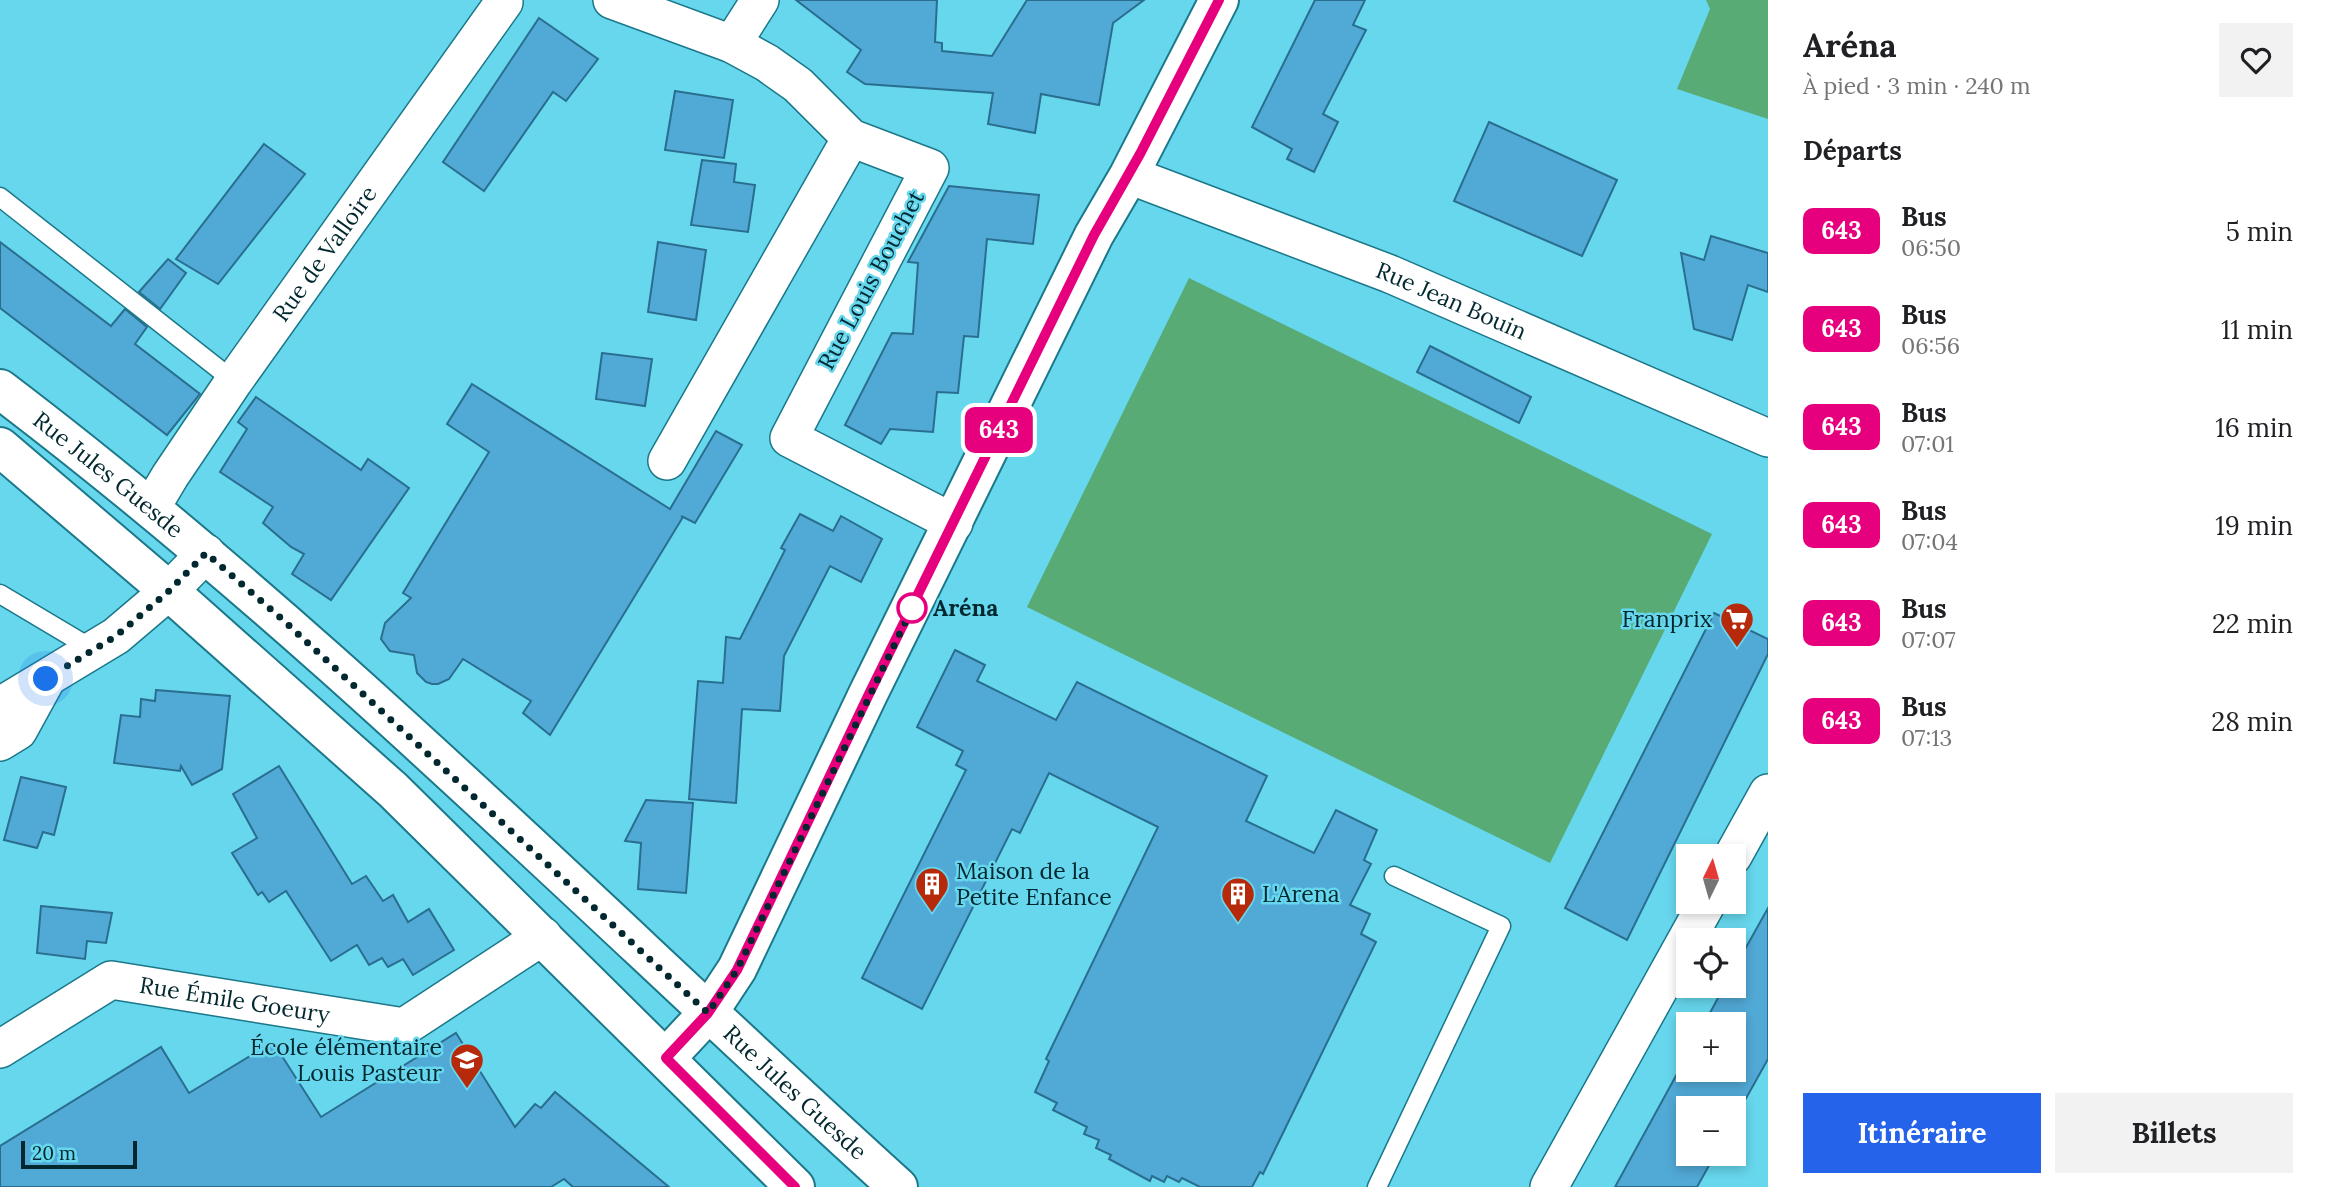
<!DOCTYPE html>
<html lang="fr">
<meta charset="utf-8">
<style>
:root{--surface:#fff;--page:#f2f2f2;--text:#202124;--muted:#757577;--accent:#2563eb}
body{margin:0;font-family:Lora,serif;background:var(--page);color:var(--text);height:100vh;display:flex;flex-direction:column;font-size:26px;white-space:nowrap}
*{box-sizing:border-box;margin:0}
p{font-size:23px;color:var(--muted)}
.icon{flex:none;width:38px;height:38px;fill:none;stroke:currentColor;stroke-width:2;stroke-linecap:round;stroke-linejoin:round}
.map{position:relative;flex:1;overflow:hidden}
.drawer{display:flex;flex-direction:column;background:var(--surface);width:560px}
.drawer>*{flex:none}
.badge{padding:0 14px;border-radius:10px;font-size:24px;line-height:46px}
.needle{width:46px;rotate:5deg}
.tools{position:absolute;left:1676px;top:844px;display:grid;gap:14px}
.tools a{display:grid;place-items:center;width:70px;height:70px;border-radius:0px;background:var(--surface);box-shadow:0 4px 10px #0003;font-size:35px}
.scale{position:absolute;left:21px;bottom:18px;width:116px;box-sizing:border-box;padding-left:7px;border:4px solid #02282f;border-top:0;font-size:19px;line-height:24px;white-space:nowrap;color:#02282f;-webkit-text-stroke:5px #67d7ee;paint-order:stroke}
.you{position:absolute;width:35px;height:35px;margin:-18px;border:5px solid #fff;border-radius:50%;background:#1a73e8;box-shadow:0 0 0 10px #1a73e833}
.map>.badge{position:absolute;translate:-50% -50%;box-shadow:0 0 0 4px #fff}
h2{padding:0 35px;font-size:26px;line-height:63px}
.round{display:grid;place-items:center;flex:none;width:74px;height:74px;border-radius:0px;background:var(--page)}
.head{display:flex;align-items:center;justify-content:space-between;height:119px;padding:0 35px}
h1{font-size:33px;font-weight:700;line-height:52px}
.button{display:flex;gap:14px;margin-top:auto;padding:14px 35px}
.button a{flex:1;height:80px;border-radius:0px;background:var(--accent);color:#fff;font-size:28px;font-weight:700;line-height:80px;text-align:center}
.button a+a{background:var(--page);color:var(--text)}
ul{padding:0;list-style:none}
li{display:flex;align-items:center;gap:21px;height:98px;padding:0 35px}
li div{flex:1}
li b{display:block;font-size:26px}
li em{font-style:normal}
li .badge{min-width:77px;font-weight:700;text-align:center}
main{display:flex;flex:1;min-height:0}
.map>svg:first-child{display:block}
.green{fill:#59ab75}
.building{fill:#51a9d6;stroke:#2a6e8f;stroke-width:2}
.lines{fill:none;stroke-linecap:round;stroke-linejoin:round}
.service-casing{stroke:#1b7889;stroke-width:21}
.minor-casing{stroke:#1b7889;stroke-width:40}
.tertiary-casing{stroke:#1b7889;stroke-width:42}
.primary-casing{stroke:#1b7889;stroke-width:42}
.service{stroke:#fff;stroke-width:18}
.minor{stroke:#fff;stroke-width:37}
.tertiary{stroke:#fff;stroke-width:38}
.primary{stroke:#fff;stroke-width:38}
.line-casing{stroke:#fff;stroke-width:16}
.line{stroke:#e6007e;stroke-width:10}
.walk{stroke:#02282f;stroke-width:7;stroke-dasharray:0 12.6}
.stop-dot{fill:#fff;stroke:#e6007e;stroke-width:3.5}
.labels{text-anchor:middle;stroke-width:5;stroke-linejoin:round;paint-order:stroke}
.street-label{font-size:23px;fill:#02282f;stroke:#67d7ee}
.stop-label{font-size:23px;font-weight:bold;fill:#02282f;stroke:#67d7ee;text-anchor:start}
.poi-label{font-size:23px;fill:#02282f;stroke:#67d7ee;text-anchor:end}
</style>
<main>
<div class="map">
<svg width="1768" height="1187" viewBox="0 0 1768 1187">
<rect width="100%" height="100%" fill="#67d7ee"/>
<g class="green">
<polygon points="1706,0 1768,0 1768,119 1677,89 1710,9"/>
<polygon points="1189,278 1712,534 1550,863 1027,607"/>
</g>
<g class="building">
<polygon points="796,0 937,0 935,42 942,43 942,51 992,56 1027,0 1144,0 1113,23 1099,105 1041,94 1035,133 988,124 993,93 865,84 847,72 861,50"/>
<polygon points="1315,0 1365,0 1353,25 1366,30 1323,114 1338,122 1314,172 1287,159 1292,149 1252,127"/>
<polygon points="539,18 598,59 566,101 553,92 484,191 443,162"/>
<polygon points="675,91 733,100 724,158 665,150"/>
<polygon points="1489,122 1617,180 1582,256 1454,201"/>
<polygon points="264,144 305,174 218,284 176,259"/>
<polygon points="702,160 736,164 734,182 755,185 748,232 691,225"/>
<polygon points="949,186 1039,195 1033,244 987,239 978,337 964,336 958,393 937,392 933,432 890,429 881,444 845,425 892,333 913,334 918,263 908,262"/>
<polygon points="1711,236 1768,253 1768,292 1748,285 1732,340 1694,329 1681,253 1704,260"/>
<polygon points="0,242 111,326 125,309 147,327 135,344 200,394 167,435 0,308"/>
<polygon points="658,242 706,250 696,320 648,312"/>
<polygon points="168,259 186,273 160,309 139,292"/>
<polygon points="1430,346 1531,397 1519,423 1417,372"/>
<polygon points="602,353 652,359 645,406 596,399"/>
<polygon points="472,384 670,509 716,431 742,445 695,523 681,516 683,517 550,735 523,713 531,701 463,659 449,679 438,684 432,684 426,682 417,673 414,655 390,651 381,639 385,623 411,598 403,593 489,452 447,424"/>
<polygon points="256,397 361,470 368,459 409,488 331,600 292,574 304,554 291,547 263,523 273,507 220,472 247,429 238,422"/>
<polygon points="800,514 833,531 841,516 882,539 861,582 830,566 784,656 780,711 742,709 736,803 689,799 698,681 723,683 726,637 740,639 785,550 781,548"/>
<polygon points="1714,613 1768,639 1768,654 1627,940 1565,908"/>
<polygon points="955,650 985,665 977,681 1056,720 1077,682 1267,776 1246,821 1314,853 1336,810 1377,830 1364,860 1371,864 1350,905 1370,914 1361,934 1376,942 1263,1174 1260,1172 1252,1187 1200,1187 1182,1178 1179,1182 1167,1176 1164,1182 1152,1176 1150,1181 1109,1159 1111,1155 1096,1148 1099,1140 1084,1134 1087,1127 1053,1110 1057,1103 1035,1092 1049,1061 1046,1059 1158,827 1049,773 1020,833 1012,829 922,1009 862,978 966,770 956,765 963,751 917,727"/>
<polygon points="156,690 230,696 222,769 192,785 181,766 180,771 114,763 121,715 140,717 141,699 155,701"/>
<polygon points="279,766 352,884 366,876 383,901 393,895 408,922 429,909 454,950 413,975 403,959 388,967 382,958 369,965 357,945 331,961 286,891 269,902 262,892 258,895 232,853 257,838 233,794"/>
<polygon points="21,777 66,787 54,835 43,832 37,848 4,840"/>
<polygon points="646,800 693,803 686,893 638,889 641,843 625,841"/>
<polygon points="41,906 112,913 106,943 87,941 85,959 37,953"/>
<polygon points="1768,908 1768,1059 1734,1120 1734,1108 1689,1108 1689,1153 1716,1153 1697,1187 1615,1187 1689,1052 1689,1069 1734,1069 1734,1024 1704,1024 1725,985 1734,985 1734,969"/>
<polygon points="456,1033 515,1127 535,1104 541,1108 555,1092 669,1187 573,1187 564,1179 551,1187 0,1187 0,1146 161,1047 189,1093 273,1042 321,1117"/>
</g>
<g class="lines">
<g class="service-casing">
<g id="service">
<polyline points="0,197 234,381"/>
<polyline points="0,594 94,650"/>
<polyline points="1377,1187 1501,926 1394,876"/>
</g>
</g>
<g class="minor-casing">
<g id="minor">
<polyline points="612,0 732,44 767,63 798,85 851,138 930,168 789,438 954,523"/>
<polyline points="732,44 760,0"/>
<path id="s1" d="M1129,175L1390,274L1768,438"/>
<polyline points="667,461 851,138"/>
<path id="s2" d="M151,508L170,476L234,381L504,2"/>
<polyline points="0,706 116,636 169,591 206,553"/>
<polyline points="0,742 18,731 46,680"/>
<polyline points="1733,856 1768,793"/>
<path id="s3" d="M0,1049L111,980L404,1027L543,936"/>
<polyline points="1549,1187 1708,901"/>
</g>
</g>
<g class="tertiary-casing">
<polyline id="tertiary" points="666,1058 708,1013 737,969 868,694 1094,235 1129,175 1219,0"/>
</g>
<g class="primary-casing">
<g id="primary">
<path id="s4" d="M0,389C319,631 601,918 898,1187"/>
<polyline points="0,447 169,591 393,790 795,1187"/>
</g>
</g>
<use href="#service" class="service"/>
<use href="#minor" class="minor"/>
<use href="#tertiary" class="tertiary"/>
<use href="#primary" class="primary"/>
</g>
<g class="lines">
<g class="line-casing">
<polyline id="line" points="795,1187 666,1058 708,1013 737,970 869,694 1094,235 1140,154 1219,0"/>
</g>
<use href="#line" class="line"/>
<polyline class="walk" points="46,679 116,636 169,591 206,553 283,620 708,1013 737,970 918,596 912,608"/>
</g>
<defs>
<g id="supermarket-pin" transform="scale(1.75)"><path d="M0 17L-7.5 6A9.5 9.5 0 1 1 7.5 6Z" fill="#b62a0b" stroke="#67d7ee"/><path d="M-6-5.5h2.5l.6 2H6L4.5 2H-2.5L-4.4-4H-6ZM-1.5 3.2a1.3 1.3 0 1 0 .1 0ZM3 3.2a1.3 1.3 0 1 0 .1 0Z" fill="#fff"/></g>
<g id="building-pin" transform="scale(1.75)"><path d="M0 17L-7.5 6A9.5 9.5 0 1 1 7.5 6Z" fill="#b62a0b" stroke="#67d7ee"/><path d="M-4-6H4V6H1V3H-1V6H-4ZM-2.5-4.3h1.7v1.8h-1.7ZM.8-4.3h1.7v1.8H.8ZM-2.5-1h1.7V.8h-1.7ZM.8-1h1.7V.8H.8Z" fill="#fff"/></g>
<g id="school-pin" transform="scale(1.75)"><path d="M0 17L-7.5 6A9.5 9.5 0 1 1 7.5 6Z" fill="#b62a0b" stroke="#67d7ee"/><path d="M0-5L7-2L0 1L-7-2ZM-4 1L0 2.5L4 1V4Q0 6-4 4Z" fill="#fff"/></g>
</defs>
<g fill-rule="evenodd">
<use href="#supermarket-pin" x="1737" y="619"/>
<use href="#building-pin" x="932" y="884"/>
<use href="#building-pin" x="1238" y="894"/>
<use href="#school-pin" x="467" y="1060"/>
</g>
<circle class="stop-dot" cx="912" cy="608" r="14"/>
<g class="labels">
<g class="street-label">
<text dy="8" stroke="none"><textPath href="#s2" startOffset="308">Rue de Valloire</textPath></text>
<text transform="translate(871 280) rotate(-62)" y="8">Rue Louis Bouchet</text>
<text dy="8" stroke="none"><textPath href="#s1" startOffset="346">Rue Jean Bouin</textPath></text>
<text dy="8" stroke="none"><textPath href="#s4" startOffset="138">Rue Jules Guesde</textPath></text>
<text dy="8" stroke="none"><textPath href="#s3" startOffset="256">Rue Émile Goeury</textPath></text>
<text dy="8" stroke="none"><textPath href="#s4" startOffset="1062">Rue Jules Guesde</textPath></text>
</g>
<g class="stop-label">
<text x="933" y="616">Aréna</text>
</g>
<g class="poi-label">
<text x="1712" y="627">Franprix</text>
<text x="956" y="879" text-anchor="start">Maison de la<tspan x="956" dy="26">Petite Enfance</tspan></text>
<text x="1262" y="902" text-anchor="start">L'Arena</text>
<text x="442" y="1055">École élémentaire<tspan x="442" dy="26">Louis Pasteur</tspan></text>
</g>
</g>
</svg>
<div class="tools">
<a><svg class="needle" viewBox="-14 -14 28 28"><path d="M0-13l5 13h-10z" fill="#e53935"/><path d="M0 13l5-13h-10z" fill="#757577"/></svg></a>
<a><svg class="icon" aria-label="locate" viewBox="0 0 24 24"><circle cx="12" cy="12" r="6"/><path d="M12 2v4M12 18v4M2 12h4M18 12h4"/></svg></a>
<a>+</a>
<a>−</a>
</div>
<div class="scale">20 m</div>
<div class="you" style="left:46px;top:679px"></div>
<b class="badge" style="left:999px;top:430px;background:#e6007e;color:#fff">643</b>
</div>
<section class="drawer">
<div class="head"><div><h1>Aréna</h1><p>À pied · 3 min · 240 m</p></div><a class="round"><svg class="icon" aria-label="heart" viewBox="0 0 24 24"><path d="M12 20l-8-8c-3-5 5-10 8-4 3-6 11-1 8 4z"/></svg></a></div>
<h2>Départs</h2>
<ul>
<li><span class="badge" style="background:#e6007e;color:#fff">643</span><div><b>Bus</b><p>06:50</p></div><em>5 min</em></li>
<li><span class="badge" style="background:#e6007e;color:#fff">643</span><div><b>Bus</b><p>06:56</p></div><em>11 min</em></li>
<li><span class="badge" style="background:#e6007e;color:#fff">643</span><div><b>Bus</b><p>07:01</p></div><em>16 min</em></li>
<li><span class="badge" style="background:#e6007e;color:#fff">643</span><div><b>Bus</b><p>07:04</p></div><em>19 min</em></li>
<li><span class="badge" style="background:#e6007e;color:#fff">643</span><div><b>Bus</b><p>07:07</p></div><em>22 min</em></li>
<li><span class="badge" style="background:#e6007e;color:#fff">643</span><div><b>Bus</b><p>07:13</p></div><em>28 min</em></li>
</ul>
<div class="button"><a>Itinéraire</a><a>Billets</a></div>
</section>
</main>
